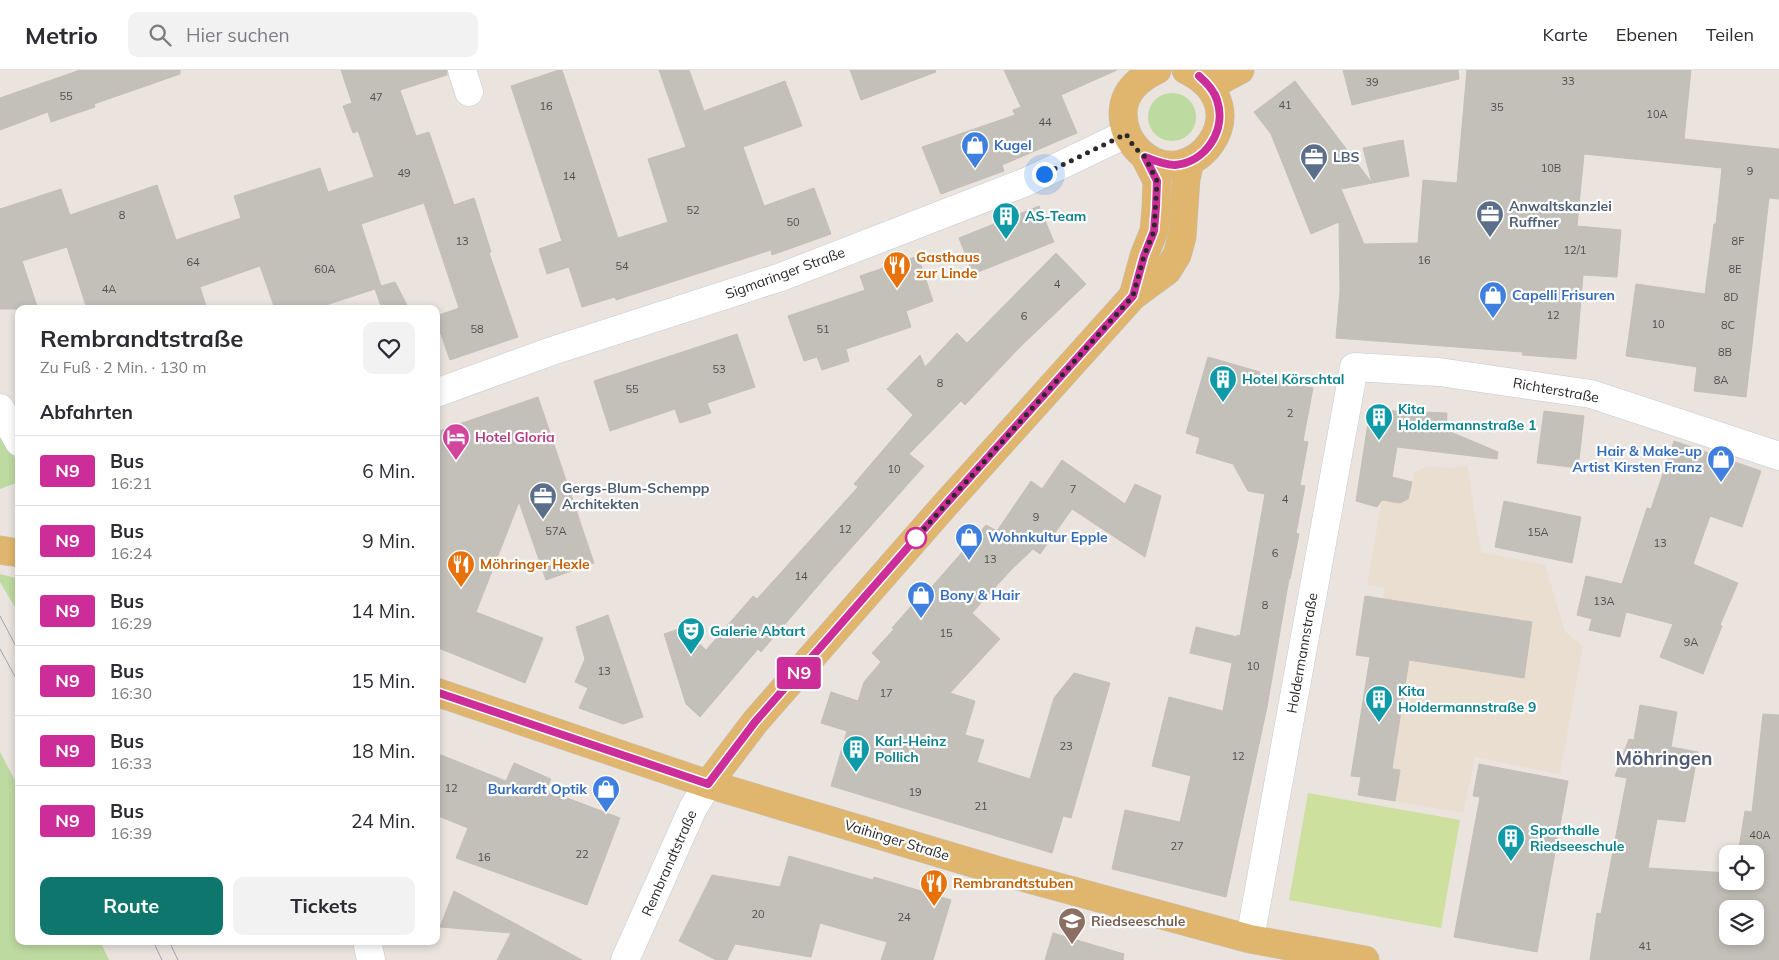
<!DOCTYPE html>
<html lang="de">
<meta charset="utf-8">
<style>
:root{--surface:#fff;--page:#f2f2f3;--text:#2b2b33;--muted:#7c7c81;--line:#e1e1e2;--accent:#0f766e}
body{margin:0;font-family:Mulish,sans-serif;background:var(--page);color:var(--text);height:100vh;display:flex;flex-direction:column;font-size:19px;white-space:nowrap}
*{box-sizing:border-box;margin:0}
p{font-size:16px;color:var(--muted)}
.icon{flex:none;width:28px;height:28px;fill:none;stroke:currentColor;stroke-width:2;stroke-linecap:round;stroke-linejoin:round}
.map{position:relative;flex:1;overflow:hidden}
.details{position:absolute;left:15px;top:235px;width:425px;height:640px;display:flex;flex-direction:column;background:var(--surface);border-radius:10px;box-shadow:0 2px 8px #0003}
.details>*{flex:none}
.badge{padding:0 10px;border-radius:4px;font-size:18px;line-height:32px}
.fabs{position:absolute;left:1719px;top:775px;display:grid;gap:10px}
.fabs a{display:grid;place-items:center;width:45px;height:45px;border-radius:10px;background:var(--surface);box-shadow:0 2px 8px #0003;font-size:25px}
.you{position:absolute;width:25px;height:25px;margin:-12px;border:4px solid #fff;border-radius:50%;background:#1a73e8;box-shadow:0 0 0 8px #1a73e833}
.map>.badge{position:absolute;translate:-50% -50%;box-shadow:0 0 0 2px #fff}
h2{padding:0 25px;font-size:19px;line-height:45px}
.round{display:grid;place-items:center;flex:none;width:52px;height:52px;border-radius:10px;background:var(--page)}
.head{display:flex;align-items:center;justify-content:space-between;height:85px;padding:0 25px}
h1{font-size:24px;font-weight:700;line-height:38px}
.button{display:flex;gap:10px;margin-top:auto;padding:10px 25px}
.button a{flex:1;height:58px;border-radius:10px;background:var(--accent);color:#fff;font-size:20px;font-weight:700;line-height:58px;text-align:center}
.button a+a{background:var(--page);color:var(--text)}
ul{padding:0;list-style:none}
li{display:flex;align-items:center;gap:15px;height:70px;padding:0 25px;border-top:1px solid var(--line)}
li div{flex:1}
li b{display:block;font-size:19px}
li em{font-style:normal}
li .badge{min-width:55px;font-weight:700;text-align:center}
header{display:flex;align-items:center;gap:30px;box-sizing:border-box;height:70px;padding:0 25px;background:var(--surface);border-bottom:1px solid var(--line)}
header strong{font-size:24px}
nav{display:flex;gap:28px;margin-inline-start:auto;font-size:18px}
.search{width:350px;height:45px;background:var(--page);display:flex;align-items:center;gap:12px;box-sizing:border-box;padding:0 18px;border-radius:10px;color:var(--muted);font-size:19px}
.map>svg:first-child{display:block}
.education{fill:#eaded0}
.green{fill:#bddaa1}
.pitch{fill:#cee09e}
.building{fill:#c3bfb9;stroke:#c6bfb8;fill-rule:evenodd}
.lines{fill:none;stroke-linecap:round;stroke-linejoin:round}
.minor-casing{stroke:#c6cad2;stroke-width:29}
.major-casing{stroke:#c3c3c3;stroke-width:29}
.minor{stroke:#fff;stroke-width:28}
.major{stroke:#e0b56e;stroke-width:28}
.tram{stroke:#a1a6b2;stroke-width:1}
.line-casing{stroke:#fff;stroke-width:11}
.line{stroke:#cd2d98;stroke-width:8}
.walk{stroke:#2a2a2a;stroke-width:5;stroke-dasharray:0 9}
.stop-dot{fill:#fff;stroke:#cd2d98;stroke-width:2.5}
.labels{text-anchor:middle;stroke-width:4.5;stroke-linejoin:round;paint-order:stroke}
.number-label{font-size:11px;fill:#504f4e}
.shop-label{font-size:14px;font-weight:bold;fill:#366cbe;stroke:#fff;text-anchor:start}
.service-label{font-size:14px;font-weight:bold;fill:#4e5e75;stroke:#fff;text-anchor:start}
.culture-label{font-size:14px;font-weight:bold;fill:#0d838f;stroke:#fff;text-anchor:start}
.food-label{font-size:14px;font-weight:bold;fill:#c56008;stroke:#fff;text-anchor:start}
.street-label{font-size:14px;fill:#2a2a2a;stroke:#fff}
.hotel-label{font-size:14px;font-weight:bold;fill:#b23c85;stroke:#fff;text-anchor:start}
.education-label{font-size:14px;font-weight:bold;fill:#785e54;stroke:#fff;text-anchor:start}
.district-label{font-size:19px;font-weight:bold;fill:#505c75;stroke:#fff}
</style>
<header>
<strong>Metrio</strong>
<div class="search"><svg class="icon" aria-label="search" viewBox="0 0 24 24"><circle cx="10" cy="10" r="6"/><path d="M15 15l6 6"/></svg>Hier suchen</div>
<nav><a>Karte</a><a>Ebenen</a><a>Teilen</a></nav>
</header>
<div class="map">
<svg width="1779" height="890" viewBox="0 0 1779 890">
<rect width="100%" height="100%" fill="#eae3de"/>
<polygon class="education" points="1467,395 1481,482 1545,495 1565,562 1583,576 1560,704 1475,687 1463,743 1395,731 1400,700 1392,699 1409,590 1523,608 1532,552 1383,529 1385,518 1367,515 1382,430 1400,433 1408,429 1415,402 1428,396 1452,398"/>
<g class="green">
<circle cx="1172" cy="47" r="24"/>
<polygon points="0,359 19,396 19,412 0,419"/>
<polygon points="0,504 19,509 19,544 0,512"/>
<polygon points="0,682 19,718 19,871 100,871 109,890 0,890"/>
</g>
<polygon class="pitch" points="1308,723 1460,750 1441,858 1289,830"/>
<g class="building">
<polygon points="80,0 180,0 180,4 94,34 95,37 51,52 48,42 0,60 0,28"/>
<polygon points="341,0 447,0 447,5 400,20 416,66 429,62 454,135 474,128 491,182 489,183 518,267 450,290 436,250 436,246 459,238 424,133 361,154 381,216 395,212 409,239 382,239 375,219 314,239 275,239 260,196 200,217 207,239 87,239 67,177 22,191 38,239 0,239 0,139 61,119 70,145 157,115 176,170 241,148 234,126 320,98 328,122 374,107 358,61 353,63 343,36 352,33"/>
<polygon points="559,0 562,0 618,168 668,152 648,89 686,77 659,0 689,0 704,41 785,11 802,56 743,77 764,136 814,118 831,164 772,185 771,180 616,230 615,227 582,237 569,197 547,204 539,179 562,171 511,16"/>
<polygon points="850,0 935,0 936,2 861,30"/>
<polygon points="1004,0 1117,0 1061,25 1077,63 1002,95 1004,101 941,124 922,77 1015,45 1013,40 1021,37"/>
<polygon points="1343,0 1458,0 1459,9 1352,35"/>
<polygon points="1467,0 1691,0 1684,69 1779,79 1779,129 1769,128 1746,327 1694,321 1697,297 1626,286 1636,214 1705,224 1714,154 1716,154 1722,98 1584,84 1577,156 1621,160 1617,207 1583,205 1576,289 1522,285 1523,282 1336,268 1340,221 1339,152 1311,164 1271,64 1254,42 1295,11 1372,113 1363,78 1403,70 1409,106 1341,119 1364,174 1418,173 1423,110 1457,113"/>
<polygon points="1039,136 1054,172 973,204 959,168"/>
<polygon points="1056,183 1086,214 1020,277 965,335 961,331 909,384 924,396 829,503 761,582 758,579 700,647 686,634 664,564 682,558 706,580 753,526 757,529 858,417 854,414 913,345 887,319 920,285 925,297 957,263 967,273"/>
<polygon points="918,186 933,231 906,241 911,257 846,279 849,291 822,300 817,287 804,291 788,246 865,220 860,206"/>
<polygon points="737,264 755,317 707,333 711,343 680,353 675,339 610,361 594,311"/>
<polygon points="1208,287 1260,302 1259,307 1313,318 1303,371 1308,372 1300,415 1305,416 1296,463 1299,464 1290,509 1289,509 1267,637 1226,827 1112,799 1125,740 1180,752 1191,706 1152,696 1169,627 1223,641 1232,593 1190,583 1196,557 1237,567 1237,565 1240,566 1265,424 1248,421 1233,394 1196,383 1200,368 1186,363"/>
<polygon points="538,327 594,493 546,510 519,432 476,542 543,568 525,613 436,577 436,362"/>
<polygon points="1370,340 1447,343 1446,360 1498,382 1497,389 1397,377 1392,407 1412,412 1408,429 1400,433 1382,430 1377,437 1356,431"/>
<polygon points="1544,341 1584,346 1578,398 1537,393"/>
<polygon points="1674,371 1761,401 1742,457 1710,446 1693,494 1738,513 1720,555 1722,556 1703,604 1660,587 1673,554 1626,542 1620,567 1589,560 1592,549 1577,545 1586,506 1622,514 1647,438 1651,439"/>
<polygon points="1062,390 1125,434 1135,414 1161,426 1145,487 1072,439 1040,484 1033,479 1010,501 972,543 1000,569 950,623 975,631 965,665 984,670 977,692 1030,709 1054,628 1074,603 1110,613 1071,748 1063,746 1052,783 831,716 847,661 821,653 831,622 858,631 864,612 881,592 872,583 894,559 892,558 927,518 929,520 986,455 997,461 1031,411 1042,419"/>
<polygon points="1504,431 1581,447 1572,493 1495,477"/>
<polygon points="1365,526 1532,552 1524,608 1409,590 1392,699 1400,700 1395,731 1358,725 1361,707 1351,706 1370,587 1356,585"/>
<polygon points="608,545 643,647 623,654 579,638 588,618 575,612 585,589 576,557"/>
<path d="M1640,635L1677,642L1671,677L1698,682L1685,752L1657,749L1648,798L1728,803V811H1755V784H1738L1745,741L1752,742L1763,644L1779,645V890H1590L1597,843L1601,844L1627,708L1615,706L1629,669L1634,670ZM1728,839H1755V866H1728Z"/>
<polygon points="436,683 506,711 514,693 551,709 546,720 620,748 587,835 456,788 468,758 436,745"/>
<polygon points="1479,694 1568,711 1537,882 1454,867 1480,727 1473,726"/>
<polygon points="789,786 873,810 874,807 951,830 933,890 881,890 887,872 820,853 811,887 735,874 727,890 716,890 679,871 712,805 780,817"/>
<polygon points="454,821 516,854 582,890 497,890 511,863 440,857"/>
<polygon points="1053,863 1124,884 1123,890 1045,890"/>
</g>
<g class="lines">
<g class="minor-casing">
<g id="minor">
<polyline points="462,0 469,22"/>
<polyline points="436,323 552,281 781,207 1026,112 1126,64"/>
<polyline points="0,338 19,372"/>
<polyline points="1250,869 1354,297 1439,302 1591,324 1779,386"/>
<polyline points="367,871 371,890"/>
<polyline points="625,890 693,738 708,714"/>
</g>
</g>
<g class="major-casing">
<g id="major">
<path d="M1157,0C1140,8 1124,21 1123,42C1123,58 1128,71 1140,82C1190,129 1264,38 1186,0"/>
<polyline points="1210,16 1240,0"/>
<polyline points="1133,226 1144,186 1154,161 1156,137 1157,111 1145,87"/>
<polyline points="0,480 19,483"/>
<polyline points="436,622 708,714 996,800 1250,869 1365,890"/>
<polyline points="708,714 755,652 945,435 1133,226 1167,201 1177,185 1182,167 1186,109 1190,91"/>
</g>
</g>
<use href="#minor" class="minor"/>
<use href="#major" class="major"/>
<g class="tram">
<polyline points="0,546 19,582"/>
<polyline points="0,579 19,614"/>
<polyline points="153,871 162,890"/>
<polyline points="169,871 178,890"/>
</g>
</g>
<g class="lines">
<g class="line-casing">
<path id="line" d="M436,622L708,714L755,652L945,435L1133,226L1144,186L1154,161L1156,137L1157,111L1145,87C1155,91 1165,95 1175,95C1206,92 1227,60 1217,30C1214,20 1207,13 1199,6"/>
</g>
<use href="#line" class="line"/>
<polyline class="walk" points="916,468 914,470 1133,226 1144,186 1154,161 1157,111 1145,87 1134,77 1126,64 1044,104"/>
</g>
<defs>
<g id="shop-pin" transform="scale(1.4375)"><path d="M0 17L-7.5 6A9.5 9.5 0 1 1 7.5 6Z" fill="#3f7fe0" stroke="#fff"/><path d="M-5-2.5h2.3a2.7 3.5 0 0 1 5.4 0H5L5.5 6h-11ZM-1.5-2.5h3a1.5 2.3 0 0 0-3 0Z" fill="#fff"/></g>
<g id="office-pin" transform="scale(1.4375)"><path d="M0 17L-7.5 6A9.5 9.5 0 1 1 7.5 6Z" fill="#5c6f8a" stroke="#fff"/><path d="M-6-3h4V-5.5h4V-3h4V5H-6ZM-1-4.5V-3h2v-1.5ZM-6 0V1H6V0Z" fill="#fff"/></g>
<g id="building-pin" transform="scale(1.4375)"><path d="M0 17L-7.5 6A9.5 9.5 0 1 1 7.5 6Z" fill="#0f9aa8" stroke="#fff"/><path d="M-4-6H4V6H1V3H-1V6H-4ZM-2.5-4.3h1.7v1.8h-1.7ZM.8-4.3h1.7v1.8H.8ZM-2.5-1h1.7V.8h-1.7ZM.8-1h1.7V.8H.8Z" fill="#fff"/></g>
<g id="restaurant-pin" transform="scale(1.4375)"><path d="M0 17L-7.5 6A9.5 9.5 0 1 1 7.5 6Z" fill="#e8710a" stroke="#fff"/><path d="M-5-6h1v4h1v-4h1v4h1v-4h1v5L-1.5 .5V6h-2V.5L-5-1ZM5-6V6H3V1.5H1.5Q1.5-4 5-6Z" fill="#fff"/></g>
<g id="hotel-pin" transform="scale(1.4375)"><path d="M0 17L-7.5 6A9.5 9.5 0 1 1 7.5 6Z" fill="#d1479c" stroke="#fff"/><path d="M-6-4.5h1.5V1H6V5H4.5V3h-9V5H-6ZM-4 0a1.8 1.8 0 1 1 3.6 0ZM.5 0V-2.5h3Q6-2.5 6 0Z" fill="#fff"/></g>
<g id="theatre-pin" transform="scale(1.4375)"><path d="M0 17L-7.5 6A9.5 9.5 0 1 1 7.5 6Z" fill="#0f9aa8" stroke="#fff"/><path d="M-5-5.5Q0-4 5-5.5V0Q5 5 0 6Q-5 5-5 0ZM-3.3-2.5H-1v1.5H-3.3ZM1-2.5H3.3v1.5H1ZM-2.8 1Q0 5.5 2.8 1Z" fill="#fff"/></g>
<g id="school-pin" transform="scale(1.4375)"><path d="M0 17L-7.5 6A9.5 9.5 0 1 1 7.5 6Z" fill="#8d6e63" stroke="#fff"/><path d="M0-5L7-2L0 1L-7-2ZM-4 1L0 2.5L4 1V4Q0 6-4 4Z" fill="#fff"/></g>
</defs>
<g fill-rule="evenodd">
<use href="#shop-pin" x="975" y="75"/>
<use href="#office-pin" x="1314" y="87"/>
<use href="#office-pin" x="1490" y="144"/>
<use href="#building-pin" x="1006" y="146"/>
<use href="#restaurant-pin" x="897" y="195"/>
<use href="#shop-pin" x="1493" y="225"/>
<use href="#building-pin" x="1223" y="309"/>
<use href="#building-pin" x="1379" y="347"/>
<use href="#hotel-pin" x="456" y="367"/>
<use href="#shop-pin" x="1721" y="389"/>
<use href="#office-pin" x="543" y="426"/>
<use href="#shop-pin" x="969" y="467"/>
<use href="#restaurant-pin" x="461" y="494"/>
<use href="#shop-pin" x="921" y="525"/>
<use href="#theatre-pin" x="691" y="561"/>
<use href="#building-pin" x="1379" y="629"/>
<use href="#building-pin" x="856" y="679"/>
<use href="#shop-pin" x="606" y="719"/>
<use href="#building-pin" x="1511" y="768"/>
<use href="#restaurant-pin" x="934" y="813"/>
<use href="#school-pin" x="1072" y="851"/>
</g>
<circle class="stop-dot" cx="916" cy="468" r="10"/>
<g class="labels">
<g class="number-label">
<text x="1568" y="15">33</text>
<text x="1372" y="16">39</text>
<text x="66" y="30">55</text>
<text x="376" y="31">47</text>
<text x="1285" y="39">41</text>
<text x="546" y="40">16</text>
<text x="1497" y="41">35</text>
<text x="1657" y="48">10A</text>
<text x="1045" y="56">44</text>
<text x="1551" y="102">10B</text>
<text x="1750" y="105">9</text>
<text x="404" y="107">49</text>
<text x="569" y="110">14</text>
<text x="693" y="144">52</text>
<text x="122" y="149">8</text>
<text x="793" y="156">50</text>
<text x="462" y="175">13</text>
<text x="1738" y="175">8F</text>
<text x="1575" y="184">12/1</text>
<text x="1424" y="194">16</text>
<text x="193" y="196">64</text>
<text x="622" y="200">54</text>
<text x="325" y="203">60A</text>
<text x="1735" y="203">8E</text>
<text x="1057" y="218">4</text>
<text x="109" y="223">4A</text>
<text x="1731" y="231">8D</text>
<text x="1553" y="249">12</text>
<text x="1024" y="250">6</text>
<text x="1658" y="258">10</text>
<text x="1728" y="259">8C</text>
<text x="477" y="263">58</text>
<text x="823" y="263">51</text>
<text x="1725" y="286">8B</text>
<text x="719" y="303">53</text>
<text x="1721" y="314">8A</text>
<text x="940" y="317">8</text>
<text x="632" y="323">55</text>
<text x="1290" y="347">2</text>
<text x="894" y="403">10</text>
<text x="1073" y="423">7</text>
<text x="1285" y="433">4</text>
<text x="1036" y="451">9</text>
<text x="845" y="463">12</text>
<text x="556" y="465">57A</text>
<text x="1538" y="466">15A</text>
<text x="1660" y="477">13</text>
<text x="1275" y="487">6</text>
<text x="990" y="493">13</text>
<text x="801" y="510">14</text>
<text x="1604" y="535">13A</text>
<text x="1265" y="539">8</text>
<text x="946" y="567">15</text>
<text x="1691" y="576">9A</text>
<text x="1253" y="600">10</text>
<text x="604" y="605">13</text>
<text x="886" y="627">17</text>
<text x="1066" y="680">23</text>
<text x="1238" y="690">12</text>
<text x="451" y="722">12</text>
<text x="915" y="726">19</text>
<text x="981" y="740">21</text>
<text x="1760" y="769">40A</text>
<text x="1177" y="780">27</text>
<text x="582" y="788">22</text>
<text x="484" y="791">16</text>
<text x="758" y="848">20</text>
<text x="904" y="851">24</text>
<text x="1645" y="880">41</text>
</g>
<g class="shop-label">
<text x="994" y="80">Kugel</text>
<text x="1512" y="230">Capelli Frisuren</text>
<text x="1702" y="386" text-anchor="end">Hair &amp; Make-up<tspan x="1702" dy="16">Artist Kirsten Franz</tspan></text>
<text x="988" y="472">Wohnkultur Epple</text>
<text x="940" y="530">Bony &amp; Hair</text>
<text x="587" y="724" text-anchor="end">Burkardt Optik</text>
</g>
<g class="service-label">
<text x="1333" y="92">LBS</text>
<text x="1509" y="141">Anwaltskanzlei<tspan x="1509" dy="16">Ruffner</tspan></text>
<text x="562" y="423">Gergs-Blum-Schempp<tspan x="562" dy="16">Architekten</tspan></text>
</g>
<g class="culture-label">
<text x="1025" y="151">AS-Team</text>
<text x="1242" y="314">Hotel Körschtal</text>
<text x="1398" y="344">Kita<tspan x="1398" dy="16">Holdermannstraße 1</tspan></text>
<text x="710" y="566">Galerie Abtart</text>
<text x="1398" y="626">Kita<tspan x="1398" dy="16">Holdermannstraße 9</tspan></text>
<text x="875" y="676">Karl-Heinz<tspan x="875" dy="16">Pollich</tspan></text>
<text x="1530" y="765">Sporthalle<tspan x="1530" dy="16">Riedseeschule</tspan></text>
</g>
<g class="food-label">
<text x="916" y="192">Gasthaus<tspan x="916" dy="16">zur Linde</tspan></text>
<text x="480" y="499">Möhringer Hexle</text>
<text x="953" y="818">Rembrandtstuben</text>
</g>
<g class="street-label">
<text transform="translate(785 203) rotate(-20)" y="5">Sigmaringer Straße</text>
<text transform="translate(1556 320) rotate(10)" y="5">Richterstraße</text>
<text transform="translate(1302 583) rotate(-80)" y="5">Holdermannstraße</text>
<text transform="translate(897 770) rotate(17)" y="5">Vaihinger Straße</text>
<text transform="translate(669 793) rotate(-66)" y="5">Rembrandtstraße</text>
</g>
<g class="hotel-label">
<text x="475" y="372">Hotel Gloria</text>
</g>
<g class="education-label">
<text x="1091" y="856">Riedseeschule</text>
</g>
<g class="district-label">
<text x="1664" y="695">Möhringen</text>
</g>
</g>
</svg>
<div class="fabs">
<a><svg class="icon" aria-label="locate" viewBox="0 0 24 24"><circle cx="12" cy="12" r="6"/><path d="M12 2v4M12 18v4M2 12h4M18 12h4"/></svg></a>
<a><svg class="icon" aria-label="layers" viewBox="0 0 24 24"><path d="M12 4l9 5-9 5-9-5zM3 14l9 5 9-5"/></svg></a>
</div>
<div class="you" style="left:1044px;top:104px"></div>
<b class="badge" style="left:799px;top:603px;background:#cd2d98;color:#fff">N9</b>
<section class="details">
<div class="head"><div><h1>Rembrandtstraße</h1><p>Zu Fuß · 2 Min. · 130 m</p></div><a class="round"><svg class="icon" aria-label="heart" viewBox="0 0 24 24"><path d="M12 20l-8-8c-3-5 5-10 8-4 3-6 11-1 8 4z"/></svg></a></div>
<h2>Abfahrten</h2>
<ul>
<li><span class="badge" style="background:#cd2d98;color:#fff">N9</span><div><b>Bus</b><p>16:21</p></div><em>6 Min.</em></li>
<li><span class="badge" style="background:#cd2d98;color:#fff">N9</span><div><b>Bus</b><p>16:24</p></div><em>9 Min.</em></li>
<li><span class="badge" style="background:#cd2d98;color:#fff">N9</span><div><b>Bus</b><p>16:29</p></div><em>14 Min.</em></li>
<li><span class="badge" style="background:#cd2d98;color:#fff">N9</span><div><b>Bus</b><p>16:30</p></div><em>15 Min.</em></li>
<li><span class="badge" style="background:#cd2d98;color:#fff">N9</span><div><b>Bus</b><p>16:33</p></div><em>18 Min.</em></li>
<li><span class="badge" style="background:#cd2d98;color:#fff">N9</span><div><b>Bus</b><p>16:39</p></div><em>24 Min.</em></li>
</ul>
<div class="button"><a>Route</a><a>Tickets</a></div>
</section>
</div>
